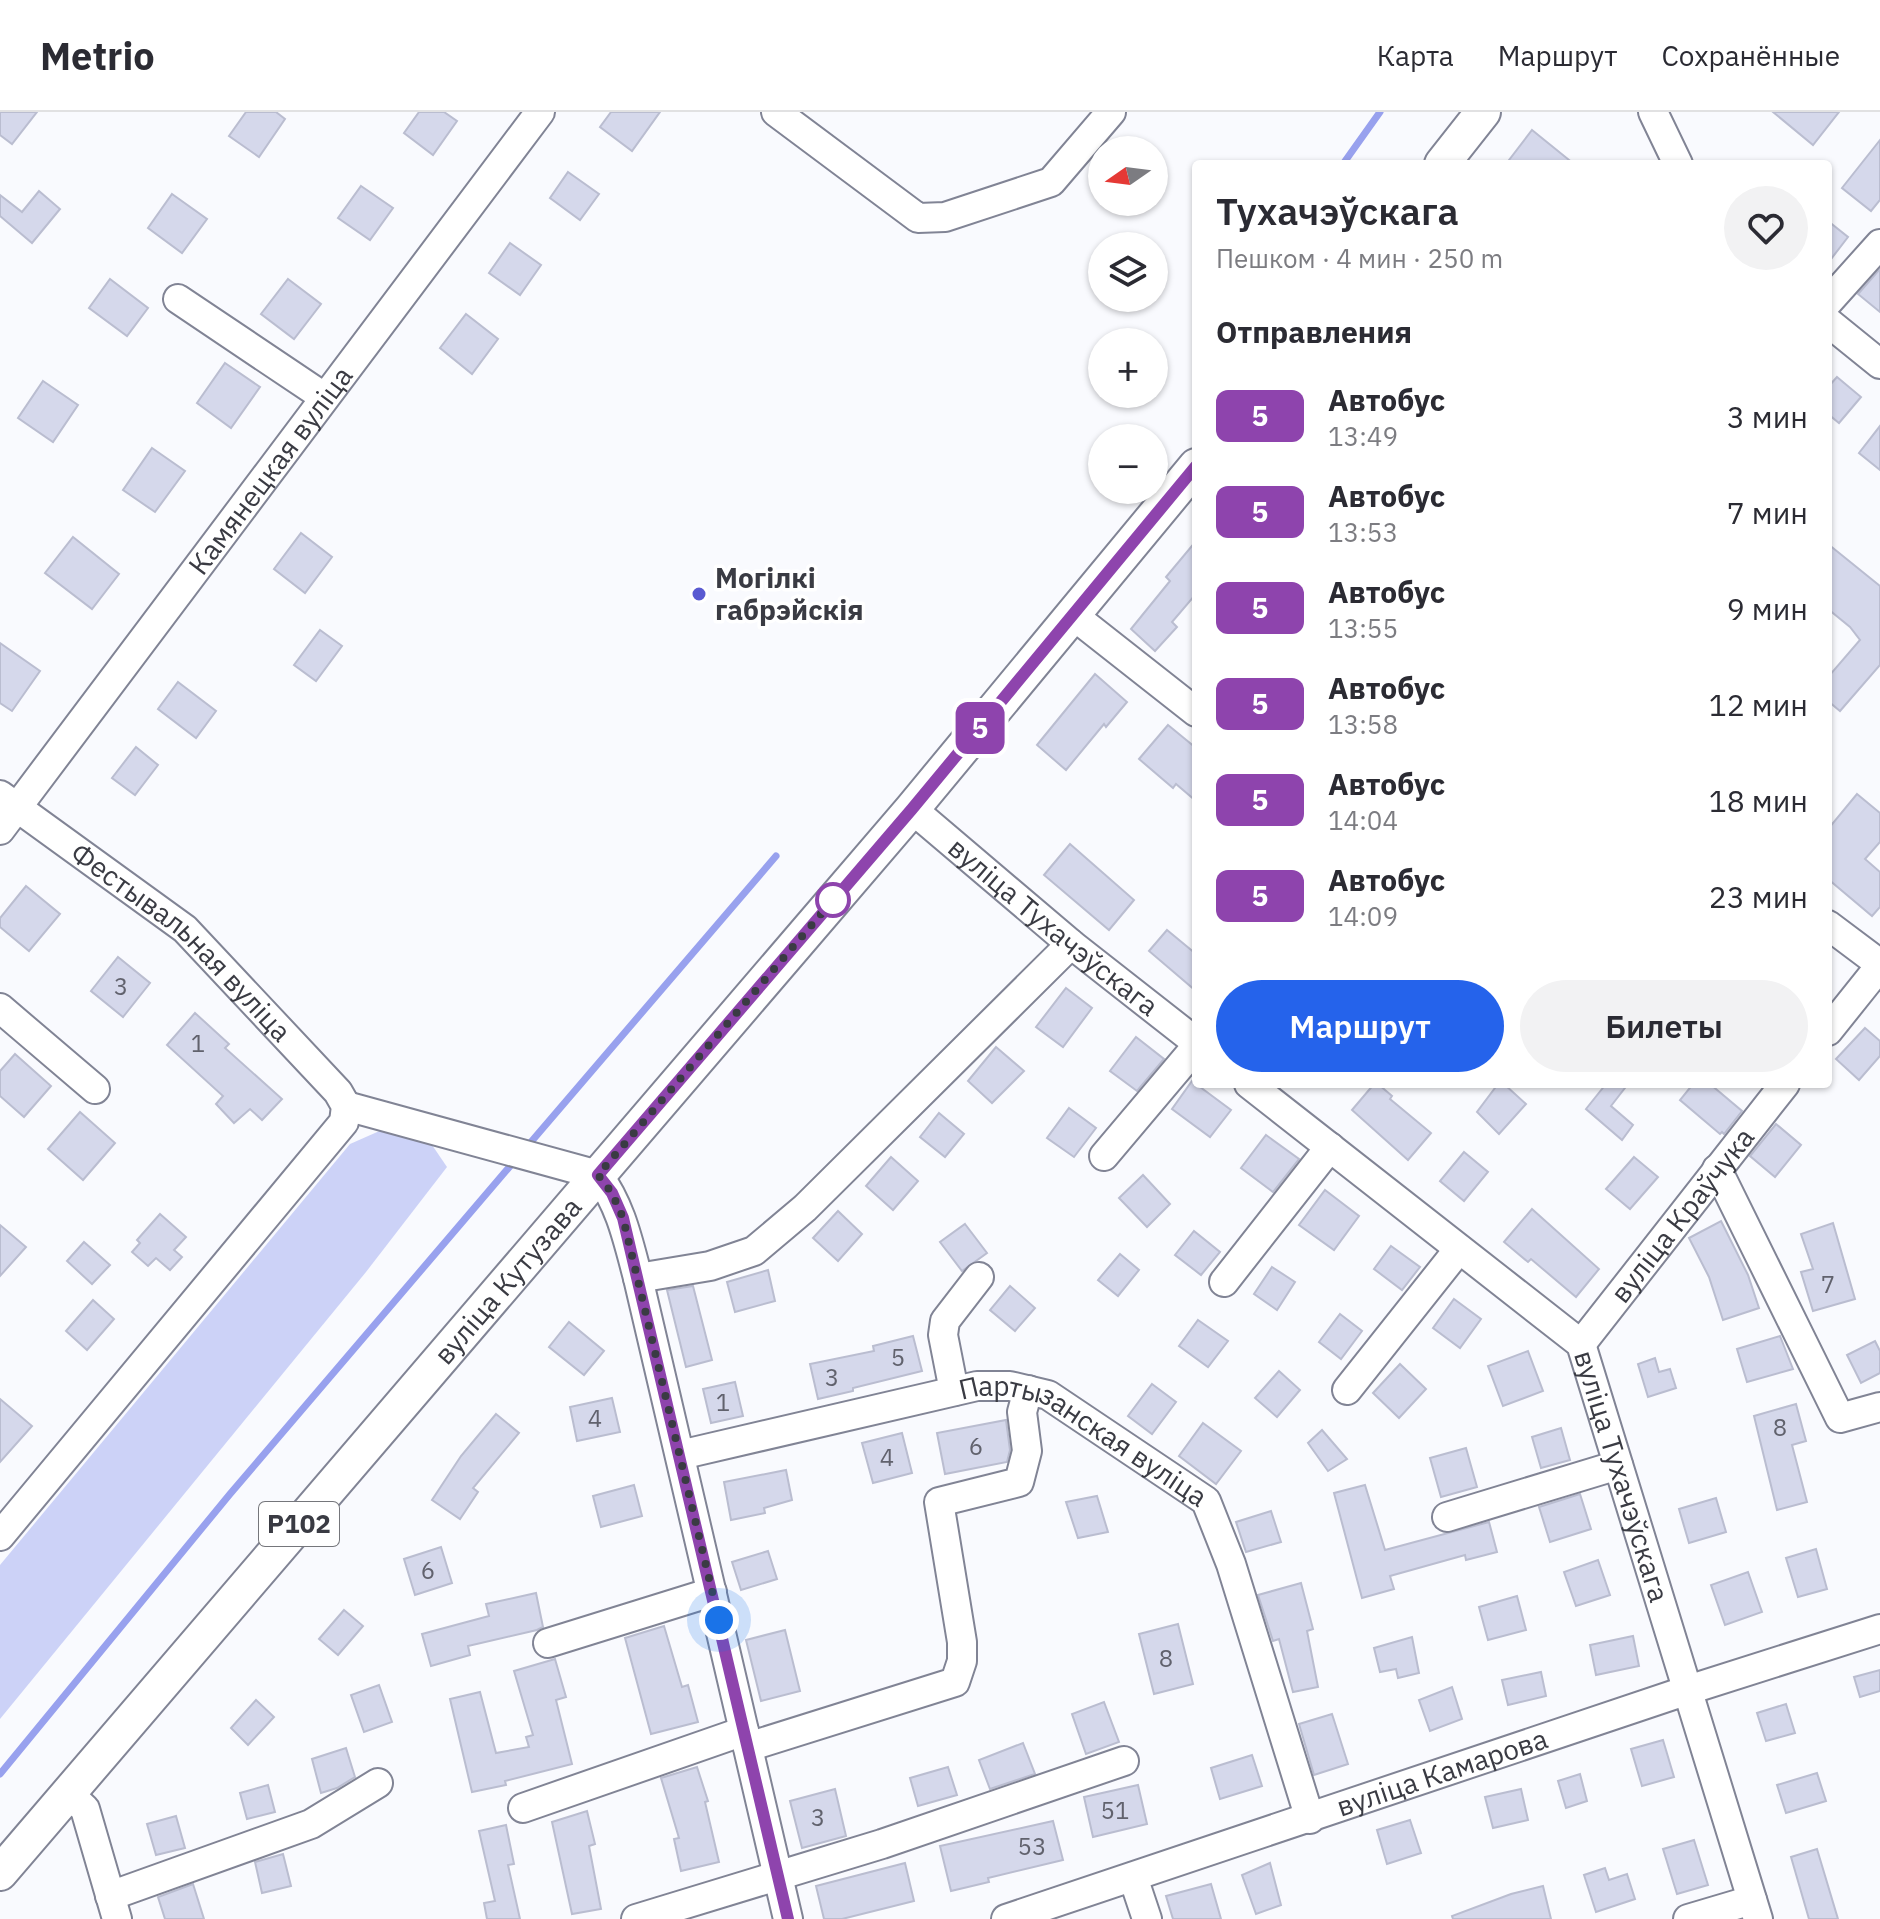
<!DOCTYPE html>
<html lang="ru">
<meta charset="utf-8">
<style>
:root{--surface:#fff;--page:#f2f2f3;--text:#2b2b33;--muted:#7c7c81;--line:#e1e1e2;--accent:#2563eb}
body{margin:0;font-family:"IBM Plex Sans",sans-serif;background:var(--page);color:var(--text);height:100vh;display:flex;flex-direction:column;font-size:30px;white-space:nowrap}
*{box-sizing:border-box;margin:0}
p{font-size:26px;color:var(--muted)}
.icon{flex:none;width:44px;height:44px;fill:none;stroke:currentColor;stroke-width:2;stroke-linecap:round;stroke-linejoin:round}
.map{position:relative;flex:1;overflow:hidden}
.side{position:absolute;left:1192px;top:48px;width:640px;height:928px;display:flex;flex-direction:column;background:var(--surface);border-radius:8px;box-shadow:0 2px 6px #0004}
.side>*{flex:none}
.badge{padding:0 16px;border-radius:12px;font-size:28px;line-height:52px}
.needle{width:52px;rotate:256deg}
.tools{position:absolute;left:1088px;top:24px;display:grid;gap:16px}
.tools a{display:grid;place-items:center;width:80px;height:80px;border-radius:50%;background:var(--surface);box-shadow:0 2px 6px #0004;font-size:40px}
.you{position:absolute;width:40px;height:40px;margin:-20px;border:6px solid #fff;border-radius:50%;background:#1a73e8;box-shadow:0 0 0 12px #1a73e833}
.map>.badge{position:absolute;translate:-50% -50%;box-shadow:0 0 0 4px #fff}
h2{padding:0 24px;font-size:30px;line-height:72px}
.round{display:grid;place-items:center;flex:none;width:84px;height:84px;border-radius:42px;background:var(--page)}
.overview{display:flex;align-items:center;justify-content:space-between;height:136px;padding:0 24px}
h1{font-size:38px;font-weight:600;line-height:60px}
.primary-button{display:flex;gap:16px;margin-top:auto;padding:16px 24px}
.primary-button a{flex:1;height:92px;border-radius:48px;background:var(--accent);color:#fff;font-size:32px;font-weight:600;line-height:92px;text-align:center}
.primary-button a+a{background:var(--page);color:var(--text)}
ul{padding:0;list-style:none}
li{display:flex;align-items:center;gap:24px;height:96px;padding:0 24px}
li div{flex:1}
li b{display:block;font-size:30px}
li em{font-style:normal}
li .badge{min-width:88px;font-weight:700;text-align:center}
header{display:flex;align-items:center;gap:48px;box-sizing:border-box;height:112px;padding:0 40px;background:var(--surface);border-bottom:2px solid var(--line)}
header strong{font-size:38px}
nav{display:flex;gap:44px;margin-inline-start:auto;font-size:28px}
.map>svg:first-child{display:block}
.green{fill:#ccd2f7}
.lines{fill:none;stroke-linecap:round;stroke-linejoin:round}
.stream{stroke:#98a1ee;stroke-width:7}
.building{fill:#d5d8eb;stroke:#babdd0;stroke-width:2}
.minor-casing{stroke:#818495;stroke-width:32}
.major-casing{stroke:#818495;stroke-width:38}
.minor{stroke:#fff;stroke-width:28}
.major{stroke:#fff;stroke-width:34}
.line-casing{stroke:#fff;stroke-width:18}
.line{stroke:#8e44ad;stroke-width:12}
.walk{stroke:#3a3b43;stroke-width:8;stroke-dasharray:0 14.4}
.poi-dot{fill:#595ad1;stroke:#fff;stroke-width:3}
.stop-dot{fill:#fff;stroke:#8e44ad;stroke-width:4}
.labels{text-anchor:middle;stroke-width:7;stroke-linejoin:round;paint-order:stroke}
.number-label{font-size:24px;fill:#61626d}
.shield{fill:#fff;stroke:#75767b;stroke-width:2}
.shield-label{font-size:26px;font-weight:bold;fill:#3a3b43}
.street-label{font-size:28px;fill:#3a3b43;stroke:#fff}
.poi-label{font-size:28px;font-weight:bold;fill:#3a3b43;stroke:#fff;text-anchor:start}
</style>
<header>
<strong>Metrio</strong>
<nav><a>Карта</a><a>Маршрут</a><a>Сохранённые</a></nav>
</header>
<div class="map">
<svg width="1880" height="1807" viewBox="0 0 1880 1807">
<rect width="100%" height="100%" fill="#f9fafe"/>
<polygon class="green" points="384,1017 430,1030 447,1055 366,1160 0,1607 0,1453 350,1032"/>
<g class="lines">
<g class="stream">
<polyline points="1343,52 1380,0"/>
<polyline points="525,1037 776,744"/>
<polyline points="0,1662 230,1382 517,1046"/>
</g>
</g>
<g class="building">
<polygon points="0,0 37,0 12,32 0,23"/>
<polygon points="246,0 276,0 285,7 259,45 229,24"/>
<polygon points="419,0 444,0 457,9 433,43 404,21"/>
<polygon points="611,0 660,0 632,39 600,15"/>
<polygon points="1773,0 1839,0 1813,33"/>
<polygon points="1532,18 1574,52 1506,52"/>
<polygon points="1880,28 1880,88 1871,99 1842,76"/>
<polygon points="568,60 599,82 580,108 550,86"/>
<polygon points="361,74 393,96 370,128 338,106"/>
<polygon points="39,79 60,97 32,131 0,104 0,83 22,100"/>
<polygon points="172,82 207,107 182,141 148,116"/>
<polygon points="1828,109 1848,125 1828,151"/>
<polygon points="510,131 541,153 520,183 489,161"/>
<polygon points="1880,157 1880,200 1858,182"/>
<polygon points="110,167 148,196 127,224 89,196"/>
<polygon points="288,167 321,192 294,227 261,202"/>
<polygon points="466,202 498,227 472,262 440,236"/>
<polygon points="225,251 260,275 231,316 197,291"/>
<polygon points="1837,265 1861,285 1839,311 1828,302 1828,275"/>
<polygon points="43,269 78,293 53,330 18,306"/>
<polygon points="1880,314 1880,358 1859,341"/>
<polygon points="152,336 185,359 155,400 123,378"/>
<polygon points="301,421 332,445 305,481 274,457"/>
<polygon points="73,425 119,462 92,497 45,461"/>
<polygon points="1196,429 1196,482 1172,510 1177,515 1155,539 1131,517 1170,469 1166,465"/>
<polygon points="1828,432 1880,474 1880,553 1840,599 1828,589 1828,565 1860,528 1850,515 1828,497"/>
<polygon points="320,518 342,534 316,569 294,553"/>
<polygon points="0,531 40,559 12,599 0,591"/>
<polygon points="1095,562 1127,590 1106,615 1104,612 1066,658 1037,633"/>
<polygon points="178,570 216,599 196,626 158,597"/>
<polygon points="1168,613 1196,636 1196,689 1176,672 1173,676 1139,647"/>
<polygon points="136,635 158,653 135,683 112,666"/>
<polygon points="1857,682 1880,701 1880,730 1865,747 1880,760 1880,795 1872,804 1828,767 1828,717"/>
<polygon points="1070,732 1134,788 1109,818 1044,763"/>
<polygon points="26,774 60,802 29,839 0,815 0,806"/>
<polygon points="1167,818 1196,842 1196,879 1149,839"/>
<polygon points="118,845 150,871 123,905 91,879"/>
<polygon points="1066,876 1092,896 1063,935 1036,915"/>
<polygon points="195,901 229,932 225,936 282,987 262,1008 250,997 234,1011 216,992 223,984 167,933"/>
<polygon points="1865,916 1880,929 1880,944 1859,968 1836,947"/>
<polygon points="1136,925 1164,947 1137,979 1110,959"/>
<polygon points="996,935 1024,959 992,991 968,969"/>
<polygon points="15,942 51,974 24,1005 0,984 0,959"/>
<polygon points="1192,969 1231,998 1210,1025 1172,997"/>
<polygon points="1374,972 1378,972 1392,984 1390,987 1431,1021 1408,1048 1352,998"/>
<polygon points="1498,972 1504,972 1526,992 1499,1022 1477,1000"/>
<polygon points="1606,972 1628,972 1611,994 1633,1013 1622,1028 1586,997"/>
<polygon points="1693,972 1710,972 1742,999 1724,1022 1722,1020 1720,1022 1680,988"/>
<polygon points="1069,996 1096,1016 1074,1045 1047,1026"/>
<polygon points="80,1000 115,1031 83,1068 48,1037"/>
<polygon points="939,1001 964,1022 945,1045 920,1025"/>
<polygon points="1776,1012 1801,1033 1775,1065 1750,1044"/>
<polygon points="1266,1023 1299,1047 1273,1080 1241,1056"/>
<polygon points="1464,1040 1488,1060 1464,1089 1440,1069"/>
<polygon points="891,1045 918,1069 893,1098 866,1074"/>
<polygon points="1634,1045 1658,1065 1630,1097 1606,1077"/>
<polygon points="1143,1063 1170,1092 1147,1115 1119,1086"/>
<polygon points="1325,1078 1359,1104 1334,1138 1299,1113"/>
<polygon points="1532,1097 1599,1157 1576,1185 1531,1147 1528,1150 1504,1130"/>
<polygon points="838,1099 862,1122 838,1149 813,1126"/>
<polygon points="160,1102 186,1125 174,1138 182,1145 170,1158 156,1146 148,1154 132,1140 140,1131 137,1128"/>
<polygon points="1721,1109 1748,1163 1759,1196 1723,1208 1709,1165 1689,1126"/>
<polygon points="1833,1111 1855,1187 1813,1199 1801,1160 1813,1157 1801,1122"/>
<polygon points="965,1112 987,1141 962,1159 940,1130"/>
<polygon points="0,1113 26,1135 0,1164"/>
<polygon points="1194,1119 1220,1140 1201,1163 1175,1143"/>
<polygon points="84,1130 110,1153 92,1172 67,1149"/>
<polygon points="1391,1134 1420,1155 1402,1178 1374,1157"/>
<polygon points="1120,1142 1139,1158 1118,1184 1098,1168"/>
<polygon points="1272,1155 1295,1170 1277,1198 1254,1182"/>
<polygon points="768,1158 775,1189 735,1200 727,1170"/>
<polygon points="693,1174 712,1248 686,1255 667,1178"/>
<polygon points="1010,1174 1035,1196 1015,1219 990,1198"/>
<polygon points="1454,1187 1481,1207 1460,1236 1433,1216"/>
<polygon points="93,1188 114,1207 87,1238 66,1219"/>
<polygon points="1340,1202 1362,1219 1341,1247 1319,1230"/>
<polygon points="1198,1208 1228,1229 1208,1255 1179,1234"/>
<polygon points="569,1210 604,1239 584,1263 549,1235"/>
<polygon points="913,1224 922,1259 853,1276 853,1279 818,1287 810,1252 874,1239 873,1234"/>
<polygon points="1780,1224 1793,1257 1747,1270 1737,1237"/>
<polygon points="1875,1229 1880,1239 1880,1261 1861,1271 1847,1243"/>
<polygon points="1528,1239 1543,1279 1503,1294 1488,1254"/>
<polygon points="1655,1246 1659,1260 1670,1257 1676,1276 1648,1285 1638,1252"/>
<polygon points="1400,1252 1426,1277 1399,1306 1373,1281"/>
<polygon points="1279,1259 1300,1278 1277,1305 1255,1286"/>
<polygon points="735,1270 743,1304 711,1311 703,1277"/>
<polygon points="1152,1272 1176,1290 1152,1322 1128,1304"/>
<polygon points="612,1286 620,1320 577,1329 570,1295"/>
<polygon points="0,1287 32,1314 0,1350"/>
<polygon points="1796,1292 1806,1329 1792,1333 1807,1390 1777,1398 1754,1304"/>
<polygon points="496,1302 519,1321 473,1376 478,1380 460,1407 432,1388 461,1344"/>
<polygon points="1006,1308 1010,1338 1007,1350 945,1362 937,1321"/>
<polygon points="1203,1311 1241,1339 1216,1372 1179,1344"/>
<polygon points="1561,1316 1570,1348 1541,1356 1532,1325"/>
<polygon points="1322,1318 1347,1347 1328,1359 1308,1331"/>
<polygon points="902,1321 912,1361 873,1371 862,1331"/>
<polygon points="1466,1336 1477,1375 1441,1385 1430,1346"/>
<polygon points="786,1358 792,1388 764,1396 765,1401 731,1408 724,1370"/>
<polygon points="634,1373 642,1404 601,1415 593,1384"/>
<polygon points="1365,1373 1385,1438 1489,1410 1497,1440 1466,1448 1465,1443 1390,1464 1394,1477 1362,1486 1334,1381"/>
<polygon points="1580,1382 1591,1417 1550,1430 1539,1395"/>
<polygon points="1097,1384 1108,1420 1078,1426 1066,1390"/>
<polygon points="1716,1386 1726,1420 1689,1431 1679,1397"/>
<polygon points="1271,1399 1281,1430 1246,1440 1236,1410"/>
<polygon points="441,1435 452,1471 415,1483 404,1447"/>
<polygon points="1816,1437 1827,1477 1798,1485 1786,1446"/>
<polygon points="768,1439 777,1467 741,1478 732,1450"/>
<polygon points="1598,1448 1610,1483 1576,1494 1564,1460"/>
<polygon points="1748,1460 1762,1500 1725,1513 1711,1473"/>
<polygon points="1301,1471 1313,1517 1307,1519 1318,1575 1293,1580 1279,1527 1273,1529 1258,1483"/>
<polygon points="536,1481 543,1515 537,1518 468,1534 470,1543 431,1554 422,1522 489,1504 486,1492"/>
<polygon points="1517,1484 1526,1518 1488,1528 1479,1495"/>
<polygon points="344,1498 363,1514 338,1543 319,1527"/>
<polygon points="1178,1512 1193,1572 1154,1582 1139,1522"/>
<polygon points="664,1514 682,1575 688,1573 698,1610 651,1622 625,1526"/>
<polygon points="785,1518 800,1579 761,1589 746,1528"/>
<polygon points="1633,1524 1639,1554 1596,1563 1590,1533"/>
<polygon points="1412,1525 1419,1561 1398,1566 1396,1557 1380,1560 1374,1536"/>
<polygon points="555,1547 566,1585 556,1588 572,1652 505,1669 506,1673 472,1680 450,1587 480,1580 496,1641 529,1635 526,1625 533,1623 514,1559"/>
<polygon points="1880,1558 1880,1579 1860,1585 1854,1565"/>
<polygon points="1541,1560 1546,1584 1508,1593 1502,1568"/>
<polygon points="379,1573 392,1610 364,1620 351,1583"/>
<polygon points="1452,1575 1462,1607 1430,1619 1419,1588"/>
<polygon points="256,1588 274,1605 248,1633 231,1616"/>
<polygon points="1104,1590 1119,1630 1086,1642 1072,1602"/>
<polygon points="1786,1592 1795,1621 1766,1629 1757,1601"/>
<polygon points="1332,1602 1348,1652 1314,1663 1299,1612"/>
<polygon points="1663,1628 1674,1665 1642,1674 1631,1637"/>
<polygon points="1023,1631 1035,1662 990,1677 979,1648"/>
<polygon points="346,1636 355,1665 337,1676 321,1681 312,1647"/>
<polygon points="1252,1643 1262,1674 1220,1687 1211,1656"/>
<polygon points="697,1655 708,1689 705,1690 719,1750 681,1759 674,1727 679,1726 661,1666"/>
<polygon points="948,1655 957,1683 918,1694 910,1666"/>
<polygon points="1817,1661 1826,1689 1786,1701 1777,1673"/>
<polygon points="1580,1662 1587,1689 1566,1696 1558,1669"/>
<polygon points="268,1673 275,1700 247,1707 240,1681"/>
<polygon points="1138,1673 1147,1712 1093,1725 1084,1685"/>
<polygon points="835,1677 846,1724 802,1736 790,1689"/>
<polygon points="1521,1677 1528,1708 1493,1716 1485,1685"/>
<polygon points="587,1699 595,1732 589,1734 601,1797 572,1802 552,1710"/>
<polygon points="176,1704 185,1736 156,1743 147,1712"/>
<polygon points="1410,1708 1421,1741 1387,1752 1377,1718"/>
<polygon points="1053,1709 1063,1748 988,1766 989,1770 951,1779 940,1734"/>
<polygon points="506,1713 514,1752 508,1753 520,1807 487,1807 484,1791 495,1789 479,1719"/>
<polygon points="1694,1728 1708,1773 1677,1782 1663,1737"/>
<polygon points="1817,1737 1838,1807 1809,1807 1791,1745"/>
<polygon points="283,1742 291,1774 262,1781 255,1750"/>
<polygon points="905,1751 914,1789 842,1807 824,1807 816,1774"/>
<polygon points="1270,1751 1281,1793 1256,1802 1242,1763"/>
<polygon points="1605,1756 1609,1768 1627,1762 1635,1787 1596,1800 1584,1763"/>
<polygon points="193,1772 204,1807 165,1807 158,1785"/>
<polygon points="1211,1772 1221,1807 1173,1807 1166,1784"/>
<polygon points="1543,1774 1551,1807 1453,1807 1452,1804 1511,1782"/>
</g>
<g class="lines">
<g class="minor-casing">
<g id="minor">
<polyline points="776,0 918,106 945,105 1051,70 1111,0"/>
<polyline points="1653,0 1678,52"/>
<polyline points="178,187 324,285"/>
<polyline points="1828,190 1880,132"/>
<polyline points="1828,210 1880,252"/>
<polyline points="1074,504 1196,600"/>
<path id="s1" d="M0,683L185,817L338,980L346,994L344,1010L0,1424"/>
<path id="s2" d="M912,697L1071,832L1196,930"/>
<path id="s3" d="M0,718L540,0"/>
<polyline points="1828,813 1880,852"/>
<polyline points="0,896 95,977"/>
<polyline points="1828,919 1880,854"/>
<path id="s4" d="M1249,972L1581,1232L1758,1807"/>
<path d="M346,994L598,1063C621,1094 628,1129 638,1166L788,1807"/>
<polyline points="1104,1044 1196,935"/>
<polyline points="1717,1057 1840,1306 1880,1295"/>
<polyline points="638,1166 710,1154 754,1139 805,1096 1071,832"/>
<polyline points="1224,1170 1330,1035"/>
<path id="s5" d="M1581,1232L1785,972"/>
<polyline points="1347,1278 1459,1137"/>
<polyline points="954,1279 943,1223 945,1209 979,1165"/>
<path id="s6" d="M680,1343L977,1274H1010L1048,1283L1206,1389L1231,1452L1310,1707"/>
<polyline points="1447,1405 1618,1353"/>
<polyline points="548,1531 712,1480"/>
<polyline points="748,1635 955,1570 962,1549 962,1530 939,1390 1019,1370 1027,1339 1022,1300 1028,1278"/>
<polyline points="68,1681 85,1697 117,1807"/>
<polyline points="523,1696 744,1619"/>
<polyline points="1133,1765 1147,1807"/>
<polyline points="110,1784 311,1712 378,1671"/>
<polyline points="636,1807 882,1732 1124,1649"/>
<path id="s7" d="M1006,1807L1688,1578L1880,1517"/>
<polyline points="1688,1807 1752,1788"/>
</g>
</g>
<g class="major-casing">
<g id="major">
<polyline points="1442,52 1483,0"/>
<path id="s8" d="M0,1761L912,697L1196,354"/>
</g>
</g>
<use href="#minor" class="minor"/>
<use href="#major" class="major"/>
</g>
<g class="lines">
<g class="line-casing">
<polyline id="line" points="788,1807 623,1106 612,1081 598,1063 912,697 1196,354"/>
</g>
<use href="#line" class="line"/>
<polyline class="walk" points="719,1508 623,1106 612,1081 598,1063 833,788"/>
</g>
<circle class="poi-dot" cx="699" cy="482" r="8"/>
<circle class="stop-dot" cx="833" cy="788" r="16"/>
<g class="labels">
<g class="number-label">
<text x="121" y="883">3</text>
<text x="198" y="940">1</text>
<text x="1828" y="1181">7</text>
<text x="898" y="1254">5</text>
<text x="832" y="1274">3</text>
<text x="723" y="1299">1</text>
<text x="595" y="1315">4</text>
<text x="1780" y="1324">8</text>
<text x="976" y="1343">6</text>
<text x="887" y="1354">4</text>
<text x="428" y="1467">6</text>
<text x="1166" y="1555">8</text>
<text x="1115" y="1707">51</text>
<text x="818" y="1714">3</text>
<text x="1032" y="1743">53</text>
</g>
<rect class="shield" x="259" y="1390" width="80" height="44" rx="6"/>
<g class="shield-label">
<text x="299" y="1421">Р102</text>
</g>
<g class="street-label">
<text dy="10" stroke="none"><textPath href="#s3" startOffset="450">Камянецкая вуліца</textPath></text>
<text dy="10" stroke="none"><textPath href="#s2" startOffset="184">вуліца Тухачэўскага</textPath></text>
<text dy="10" stroke="none"><textPath href="#s1" startOffset="234">Фестывальная вуліца</textPath></text>
<text dy="10" stroke="none"><textPath href="#s5" startOffset="164">вуліца Краўчука</textPath></text>
<text dy="10" stroke="none"><textPath href="#s8" startOffset="780">вуліца Кутузава</textPath></text>
<text dy="10" stroke="none"><textPath href="#s6" startOffset="426">Партызанская вуліца</textPath></text>
<text dy="10" stroke="none"><textPath href="#s4" startOffset="560">вуліца Тухачэўскага</textPath></text>
<text dy="10" stroke="none"><textPath href="#s7" startOffset="460">вуліца Камарова</textPath></text>
</g>
<g class="poi-label">
<text x="715" y="476">Могілкі<tspan x="715" dy="32">габрэйскія</tspan></text>
</g>
</g>
</svg>
<div class="tools">
<a><svg class="needle" viewBox="-14 -14 28 28"><path d="M0-13l5 13h-10z" fill="#e53935"/><path d="M0 13l5-13h-10z" fill="#7c7c81"/></svg></a>
<a><svg class="icon" aria-label="layers" viewBox="0 0 24 24"><path d="M12 4l9 5-9 5-9-5zM3 14l9 5 9-5"/></svg></a>
<a>+</a>
<a>−</a>
</div>
<div class="you" style="left:719px;top:1508px"></div>
<b class="badge" style="left:980px;top:616px;background:#8e44ad;color:#fff">5</b>
<section class="side">
<div class="overview"><div><h1>Тухачэўскага</h1><p>Пешком · 4 мин · 250 m</p></div><a class="round"><svg class="icon" aria-label="heart" viewBox="0 0 24 24"><path d="M12 20l-8-8c-3-5 5-10 8-4 3-6 11-1 8 4z"/></svg></a></div>
<h2>Отправления</h2>
<ul>
<li><span class="badge" style="background:#8e44ad;color:#fff">5</span><div><b>Автобус</b><p>13:49</p></div><em>3 мин</em></li>
<li><span class="badge" style="background:#8e44ad;color:#fff">5</span><div><b>Автобус</b><p>13:53</p></div><em>7 мин</em></li>
<li><span class="badge" style="background:#8e44ad;color:#fff">5</span><div><b>Автобус</b><p>13:55</p></div><em>9 мин</em></li>
<li><span class="badge" style="background:#8e44ad;color:#fff">5</span><div><b>Автобус</b><p>13:58</p></div><em>12 мин</em></li>
<li><span class="badge" style="background:#8e44ad;color:#fff">5</span><div><b>Автобус</b><p>14:04</p></div><em>18 мин</em></li>
<li><span class="badge" style="background:#8e44ad;color:#fff">5</span><div><b>Автобус</b><p>14:09</p></div><em>23 мин</em></li>
</ul>
<div class="primary-button"><a>Маршрут</a><a>Билеты</a></div>
</section>
</div>
